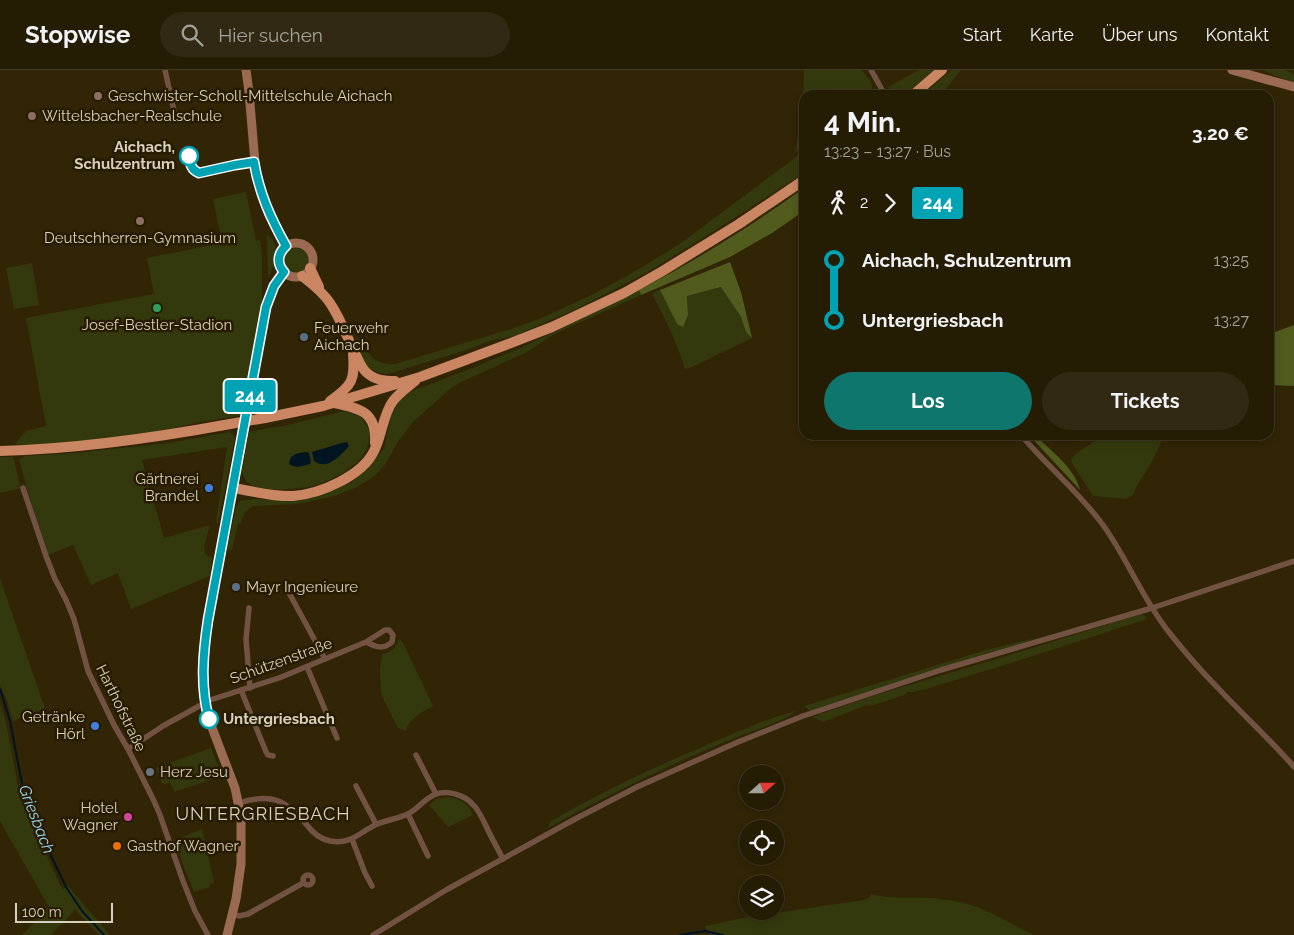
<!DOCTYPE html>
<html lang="de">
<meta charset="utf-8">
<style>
:root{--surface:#251c04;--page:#312913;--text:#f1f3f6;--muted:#a3a19a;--line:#423a26;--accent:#0f766e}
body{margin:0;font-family:Raleway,sans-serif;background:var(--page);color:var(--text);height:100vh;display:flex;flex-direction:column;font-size:19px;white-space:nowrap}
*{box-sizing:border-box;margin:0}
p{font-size:16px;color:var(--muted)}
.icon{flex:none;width:28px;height:28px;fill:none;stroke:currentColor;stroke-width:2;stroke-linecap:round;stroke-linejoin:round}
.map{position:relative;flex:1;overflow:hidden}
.drawer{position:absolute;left:799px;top:20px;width:475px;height:350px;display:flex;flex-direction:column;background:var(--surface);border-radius:15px;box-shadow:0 2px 8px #0003,0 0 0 1px var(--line)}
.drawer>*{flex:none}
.badge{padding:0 10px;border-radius:4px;font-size:18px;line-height:32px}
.needle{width:32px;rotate:69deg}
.tools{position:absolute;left:739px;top:695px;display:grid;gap:10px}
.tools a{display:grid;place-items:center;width:45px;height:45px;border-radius:50%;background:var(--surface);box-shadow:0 2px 8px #0003,0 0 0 1px var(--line);font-size:25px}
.scale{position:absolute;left:15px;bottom:12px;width:98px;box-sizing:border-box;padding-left:5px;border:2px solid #d8d0bf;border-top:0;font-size:14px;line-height:18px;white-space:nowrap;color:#d8d0bf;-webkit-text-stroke:4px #271b00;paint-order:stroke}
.map>.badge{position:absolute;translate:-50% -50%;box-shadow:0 0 0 2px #fff}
.legs{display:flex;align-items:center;gap:8px;height:55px;padding:0 25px;font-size:16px}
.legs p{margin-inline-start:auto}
.overview{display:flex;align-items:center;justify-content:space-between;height:85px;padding:0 25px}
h1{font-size:28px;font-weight:700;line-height:38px}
.cta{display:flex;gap:10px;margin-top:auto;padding:10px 25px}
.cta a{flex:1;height:58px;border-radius:30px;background:var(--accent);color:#fff;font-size:20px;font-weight:700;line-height:58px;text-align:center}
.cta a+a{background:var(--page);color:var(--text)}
ul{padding:0 25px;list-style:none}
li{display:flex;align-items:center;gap:18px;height:60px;font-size:19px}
li i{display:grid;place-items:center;width:8px;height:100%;margin:0 6px;background:currentColor}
li i::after{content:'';width:12px;height:12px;margin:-6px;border:4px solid;border-radius:50%;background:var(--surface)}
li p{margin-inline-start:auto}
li:first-child i{background:linear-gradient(#0000 50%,currentColor 0)}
li:last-child i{background:linear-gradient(currentColor 50%,#0000 0)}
header{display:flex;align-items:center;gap:30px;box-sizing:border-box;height:70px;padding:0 25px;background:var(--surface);border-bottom:1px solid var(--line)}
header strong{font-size:24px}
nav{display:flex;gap:28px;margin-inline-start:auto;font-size:18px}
.search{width:350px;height:45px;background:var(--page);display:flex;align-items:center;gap:12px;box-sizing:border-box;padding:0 18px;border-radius:28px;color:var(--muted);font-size:19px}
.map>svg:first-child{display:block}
.green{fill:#33390d}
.forest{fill:#515b1d}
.water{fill:#001422}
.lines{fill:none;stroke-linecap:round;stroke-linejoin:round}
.stream{stroke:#001422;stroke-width:2}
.minor{stroke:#725343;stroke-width:5.5}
.secondary{stroke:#9b6a52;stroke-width:9}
.trunk{stroke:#ca8562;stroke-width:10}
.trunk-bridge{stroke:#ca8562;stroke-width:10}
.line-1-casing{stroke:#fff;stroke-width:11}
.line-1{stroke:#00a3b4;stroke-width:8}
.education-dot{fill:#8d6e63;stroke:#271b00;stroke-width:2}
.stop-1-dot{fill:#fff;stroke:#00a3b4;stroke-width:2.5}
.leisure-dot{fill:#2e9e5b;stroke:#271b00;stroke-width:2}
.service-dot{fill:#5c6f8a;stroke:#271b00;stroke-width:2}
.shop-dot{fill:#3f7fe0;stroke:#271b00;stroke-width:2}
.worship-dot{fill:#6b7280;stroke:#271b00;stroke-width:2}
.hotel-dot{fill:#d1479c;stroke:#271b00;stroke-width:2}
.food-dot{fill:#e8710a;stroke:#271b00;stroke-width:2}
.labels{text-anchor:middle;stroke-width:5;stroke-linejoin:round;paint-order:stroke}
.poi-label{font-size:15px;fill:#d8d0bf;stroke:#271b00;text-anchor:start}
.stop-label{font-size:15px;font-weight:bold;fill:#d8d0bf;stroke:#271b00;text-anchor:end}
.street-label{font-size:15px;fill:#d8d0bf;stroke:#271b00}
.water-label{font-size:16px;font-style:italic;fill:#99d9fd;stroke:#271b00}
.quarter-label{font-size:18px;letter-spacing:1px;fill:#d8d0bf;stroke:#271b00}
</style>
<header>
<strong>Stopwise</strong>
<div class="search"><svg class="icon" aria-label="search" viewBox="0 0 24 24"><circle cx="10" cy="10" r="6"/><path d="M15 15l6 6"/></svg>Hier suchen</div>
<nav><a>Start</a><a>Karte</a><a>Über uns</a><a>Kontakt</a></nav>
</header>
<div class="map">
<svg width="1294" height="865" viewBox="0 0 1294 865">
<rect width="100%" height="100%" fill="#312506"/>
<g class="green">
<path d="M804,0H861C867,6 874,13 872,22L868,25H804V75L795,83L803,35Z"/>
<polygon points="919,0 934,0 904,25 893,25 888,17"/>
<polygon points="951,0 961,0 941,25 923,25"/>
<polygon points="1266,0 1285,0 1294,4 1294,13 1278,7 1265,1"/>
<path d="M804,81V103L714,161L648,202L576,239L514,266L490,271L463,281L388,304C364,303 363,287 356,268H361C369,287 374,294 395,294L514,258L539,249L594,224L644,196L681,173Z"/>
<path d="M246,122L256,171L260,170C264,193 261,215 262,238L240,346L200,352L165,360L114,368L30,376L15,374L26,361L46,356L26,248L154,224L147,188L222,173L213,129Z"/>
<path d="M267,165C282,175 276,194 268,208Z"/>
<circle cx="296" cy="190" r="12"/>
<polygon points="32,193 39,235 14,239 6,198"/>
<path d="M722,217L741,247L746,262L752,268L692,297L685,299C677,272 665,248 652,224L660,220L677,254L688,245L687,226Z"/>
<polygon points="639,220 641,225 554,264 527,282 461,312 451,318 413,352 399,370 384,396 372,408 355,418 331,427 297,434 253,436 245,442 241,453 238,454 232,480 227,479 236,437 240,431 254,429 288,430 312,427 351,413 368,398 384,378 391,347 399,331 410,322 475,297 525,276"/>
<path d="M343,341L360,345C363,351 368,357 370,362C370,364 370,367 369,370C366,394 335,409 313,416C308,417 303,418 298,418C282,420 245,424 242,401L249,362L292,354Z"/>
<polygon points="230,362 235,368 218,453 216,453 227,377 142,390 164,468 210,455 204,476 205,484 208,486 212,487 210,506 131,539 118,503 91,515 73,475 48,485 30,429 19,390 25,386 75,383 169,373"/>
<polygon points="1103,365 1164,365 1152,392 1136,417 1133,425 1126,429 1093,426 1072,393 1071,389 1077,383"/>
<polygon points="0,387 13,387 21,418 0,423"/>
<polygon points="0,508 45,639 13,651 7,630 0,615"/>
<polygon points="1141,544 1145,546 1147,549 1011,593 929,618 914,622 908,622 904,625 871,636 867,635 823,652 812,647 872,626 1003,587"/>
<polygon points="1036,568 1019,575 984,584 810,641 804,636 986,580"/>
<path d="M399,569L403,573L433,636C423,642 409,648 406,661L398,658L381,624L380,599L382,584C392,582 396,578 399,569Z"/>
<polygon points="0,633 6,652 19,722 60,815 63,819 68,816 110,865 99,865 75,840 51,865 22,865 49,837 0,751"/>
<path d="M795,641C789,650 749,662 737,667C672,693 609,724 548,758L550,752C600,722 655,697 709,674C737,662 766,649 795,641Z"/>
<polygon points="211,678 222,706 174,722 170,712 165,714 161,712 156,698"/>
<path d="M447,727C460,729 467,732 473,745L448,757L429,735L437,729Z"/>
<polygon points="202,759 214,812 210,814 210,817 194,822 183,795 174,770"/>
<path d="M871,824C891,830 912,826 933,828C945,830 958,831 971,835C992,842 1013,855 1034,865H714L709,864L705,856L748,847L864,830L869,828Z"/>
</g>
<g class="forest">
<path d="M804,118V141L772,163L730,187L641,225L639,220C697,190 751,156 804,118Z"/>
<polygon points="730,192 741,222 752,268 746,262 741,247 721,217 687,226 688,245 683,257 677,254 660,220"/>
<polygon points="1294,255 1294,316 1269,315 1269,264"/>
<path d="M1029,365H1035C1051,381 1075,398 1080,420Z"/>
</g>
<g class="water">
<path d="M347,372L349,376C344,382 333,393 326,394C321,395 318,393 314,391L312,382L342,373Z"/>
<path d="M306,382L309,383L311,392L310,394C301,396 297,399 289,394C290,384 297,383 306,382Z"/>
</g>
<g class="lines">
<g class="stream">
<polyline points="0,619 10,651 23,719 27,731 43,769 66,817 82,841 104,865"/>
<polyline points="680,865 705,861 723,865"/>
</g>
<g class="minor">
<polyline points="165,0 176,50"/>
<polyline points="871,0 885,25"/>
<path d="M1021,365C1047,396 1079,422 1103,455C1127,488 1142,528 1168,561C1184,581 1200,600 1218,618C1243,645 1270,669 1294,697"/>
<polyline points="23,418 46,486 55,509 66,530 74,549 88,601 114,655 128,679 154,731 160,745 183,811 195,841 208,865"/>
<polyline points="288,521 325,589"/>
<polyline points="249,538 246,569 250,618"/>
<polyline points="307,597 337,668"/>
<polyline points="241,620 266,682 268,685 273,686"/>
<path d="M128,679L163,656L210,630L279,608L366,572L385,560H389L393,565L392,572C383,580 376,577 366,572"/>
<polyline points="416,685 436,724"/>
<polyline points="356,716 376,754"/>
<path d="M239,733C271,723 285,729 306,754C312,762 319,769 330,771C350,775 359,763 375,755C386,750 397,749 408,744C418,739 425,728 436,724C442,722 449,722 455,724C473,728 480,743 487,758C492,769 498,779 503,789"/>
<polyline points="408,744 428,786"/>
<polyline points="352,769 365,803 372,816"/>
<circle cx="308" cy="810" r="5"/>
<polyline points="233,844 239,846 248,844 303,813"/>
<polyline points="373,865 446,820 577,748 637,717 738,672 803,646 941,600 1152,538 1294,491"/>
</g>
<g class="secondary">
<polyline points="246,0 249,22 256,104 261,122 269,145 286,176"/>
<polyline points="1232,0 1294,17"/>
<circle cx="296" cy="190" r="17"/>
<polyline points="227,865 236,829 241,794 241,747 235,718 211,655 207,643 204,614 203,587 208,550 243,365 266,237 274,216 283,202"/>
</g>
<g class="trunk">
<polyline points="913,25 942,0"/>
<polyline points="310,198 319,217"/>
<path d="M302,206C312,214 322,221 330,233C341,249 347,268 356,285C359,291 361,297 366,302C374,310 384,311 395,311"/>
<path d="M330,331C353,315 355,310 353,283"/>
<path d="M334,333C360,338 377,342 375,373"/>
<polyline points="265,348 323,336 420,307 503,276 552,257 624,223 661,202 739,154 804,110"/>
<path d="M0,381C78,379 154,368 230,354"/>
<path d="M233,418C253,421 273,427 293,426C320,424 362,406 374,381C382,366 383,344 393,331C399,323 408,317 415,311"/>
</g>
<polyline class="trunk-bridge" points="230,354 265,348"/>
</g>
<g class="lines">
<g class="line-1-casing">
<path id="line-1" d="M189,86C190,93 191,100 199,103L235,95L254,92C259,123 271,149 286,176C278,183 276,193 284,202L274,216L266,237L208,550C203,583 200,617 209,649"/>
</g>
<use href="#line-1" class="line-1"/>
</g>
<g class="education-dot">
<circle cx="98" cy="26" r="5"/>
<circle cx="32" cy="46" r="5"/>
<circle cx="140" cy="151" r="5"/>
</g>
<g class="stop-1-dot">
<circle cx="189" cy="86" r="9"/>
<circle cx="209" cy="649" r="9"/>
</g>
<circle class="leisure-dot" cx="157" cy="238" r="5"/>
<g class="service-dot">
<circle cx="304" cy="267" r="5"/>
<circle cx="236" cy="517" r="5"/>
</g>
<g class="shop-dot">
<circle cx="209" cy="418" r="5"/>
<circle cx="95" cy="656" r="5"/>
</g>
<circle class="worship-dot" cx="150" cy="702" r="5"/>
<circle class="hotel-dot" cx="128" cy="747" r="5"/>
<circle class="food-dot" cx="117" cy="776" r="5"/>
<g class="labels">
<g class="poi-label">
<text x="108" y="31">Geschwister-Scholl-Mittelschule Aichach</text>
<text x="42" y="51">Wittelsbacher-Realschule</text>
<text x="140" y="173" text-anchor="middle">Deutschherren-Gymnasium</text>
<text x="157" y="260" text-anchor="middle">Josef-Bestler-Stadion</text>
<text x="314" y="263">Feuerwehr<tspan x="314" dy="17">Aichach</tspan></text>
<text x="199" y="414" text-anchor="end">Gärtnerei<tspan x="199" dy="17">Brandel</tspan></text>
<text x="246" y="522">Mayr Ingenieure</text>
<text x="85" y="652" text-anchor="end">Getränke<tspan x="85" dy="17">Hörl</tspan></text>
<text x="160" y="707">Herz Jesu</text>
<text x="118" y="743" text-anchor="end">Hotel<tspan x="118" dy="17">Wagner</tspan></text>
<text x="127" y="781">Gasthof Wagner</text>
</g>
<g class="stop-label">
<text x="175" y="82">Aichach,<tspan x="175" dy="17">Schulzentrum</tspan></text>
<text x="223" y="654" text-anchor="start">Untergriesbach</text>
</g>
<g class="street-label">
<text transform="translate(281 591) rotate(-20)" y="5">Schützenstraße</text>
<text transform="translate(121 638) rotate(64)" y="5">Harthofstraße</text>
</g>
<g class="water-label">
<text transform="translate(37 749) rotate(69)" y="6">Griesbach</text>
</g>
<g class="quarter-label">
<text x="263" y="750">UNTERGRIESBACH</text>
</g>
</g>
</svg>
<div class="tools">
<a><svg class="needle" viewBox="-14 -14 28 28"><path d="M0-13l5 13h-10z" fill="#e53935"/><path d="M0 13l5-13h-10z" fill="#a3a19a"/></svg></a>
<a><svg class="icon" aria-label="locate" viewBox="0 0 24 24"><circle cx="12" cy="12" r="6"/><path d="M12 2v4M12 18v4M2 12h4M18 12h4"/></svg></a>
<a><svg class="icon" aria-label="layers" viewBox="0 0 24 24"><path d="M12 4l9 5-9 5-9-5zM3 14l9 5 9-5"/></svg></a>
</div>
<div class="scale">100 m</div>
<b class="badge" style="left:250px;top:326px;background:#00a3b4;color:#fff">244</b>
<section class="drawer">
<div class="overview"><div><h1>4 Min.</h1><p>13:23 – 13:27 · Bus</p></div><b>3.20 €</b></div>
<div class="legs"><svg class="icon" aria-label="walk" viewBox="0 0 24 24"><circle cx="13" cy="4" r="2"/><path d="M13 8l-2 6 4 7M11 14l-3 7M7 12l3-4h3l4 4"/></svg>2<svg class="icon" aria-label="forward" viewBox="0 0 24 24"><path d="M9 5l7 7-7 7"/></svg><b class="badge" style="background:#00a3b4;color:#fff">244</b></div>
<ul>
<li><i style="color:#00a3b4"></i><b>Aichach, Schulzentrum</b><p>13:25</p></li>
<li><i style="color:#00a3b4"></i><b>Untergriesbach</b><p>13:27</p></li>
</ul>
<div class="cta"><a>Los</a><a>Tickets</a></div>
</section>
</div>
